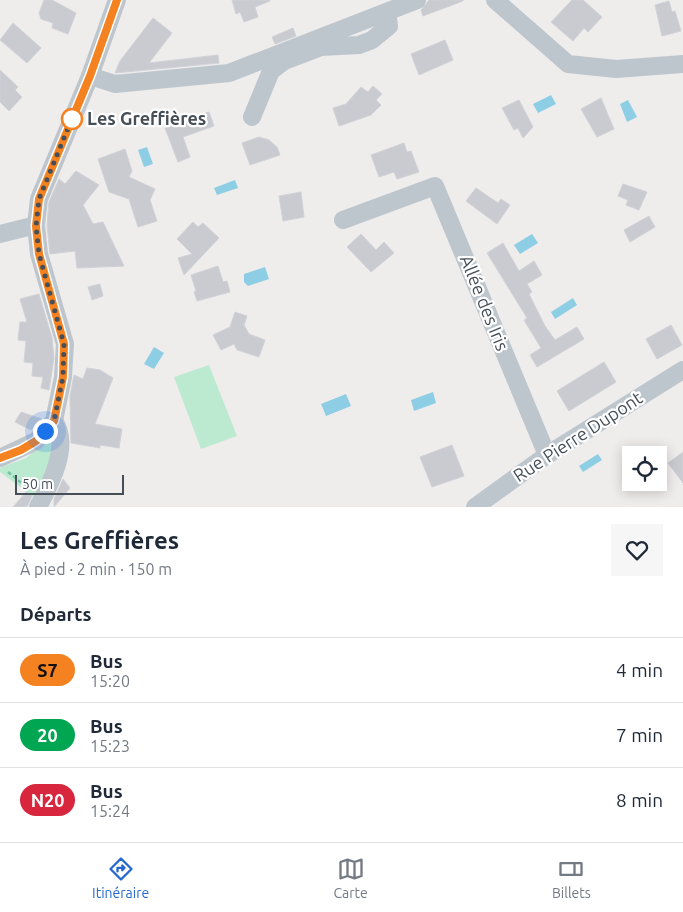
<!DOCTYPE html>
<html lang="fr">
<meta charset="utf-8">
<style>
:root{--surface:#fff;--page:#f6f6f7;--text:#1f2937;--muted:#747a83;--line:#e0e1e3;--accent:#2669ce}
body{margin:0;font-family:Ubuntu,sans-serif;background:var(--page);color:var(--text);height:100vh;display:flex;flex-direction:column;font-size:19px;white-space:nowrap}
*{box-sizing:border-box;margin:0}
p{font-size:16px;color:var(--muted)}
.icon{flex:none;width:28px;height:28px;fill:none;stroke:currentColor;stroke-width:2;stroke-linecap:round;stroke-linejoin:round}
.map{position:relative;height:507px;overflow:hidden}
.panel{display:flex;flex-direction:column;background:var(--surface);flex:1}
.panel>*{flex:none}
.badge{padding:0 10px;border-radius:16px;font-size:18px;line-height:32px}
.controls{position:absolute;left:622px;top:446px;display:grid;gap:10px}
.controls a{display:grid;place-items:center;width:45px;height:45px;border-radius:0px;background:var(--surface);box-shadow:0 2px 12px #0003;font-size:25px}
.scale{position:absolute;left:15px;bottom:12px;width:109px;box-sizing:border-box;padding-left:5px;border:2px solid #464f58;border-top:0;font-size:14px;line-height:18px;white-space:nowrap;color:#464f58;-webkit-text-stroke:4px #fff;paint-order:stroke}
.you{position:absolute;width:25px;height:25px;margin:-12px;border:4px solid #fff;border-radius:50%;background:#1a73e8;box-shadow:0 0 0 8px #1a73e833}
.map>.badge{position:absolute;translate:-50% -50%;box-shadow:0 0 0 2px #fff}
h2{padding:0 20px;font-size:19px;line-height:45px}
.round{display:grid;place-items:center;flex:none;width:52px;height:52px;border-radius:0px;background:var(--page)}
.overview{display:flex;align-items:center;justify-content:space-between;height:85px;padding:0 20px}
h1{font-size:24px;font-weight:700;line-height:38px}
ul{padding:0;list-style:none}
li{display:flex;align-items:center;gap:15px;height:65px;padding:0 20px;border-top:1px solid var(--line)}
li div{flex:1}
li b{display:block;font-size:19px}
li em{font-style:normal}
li .badge{min-width:55px;font-weight:700;text-align:center}
.tabs{display:flex;justify-content:space-around;align-items:center;height:70px;border-top:1px solid var(--line);background:var(--surface);font-size:14px;color:var(--muted)}
.tabs a{display:grid;justify-items:center;gap:2px}
.tabs .selected{color:var(--accent)}
.map>svg:first-child{display:block}
.green{fill:#bcead0}
.water{fill:#8dcee4}
.building{fill:#cacbd1;stroke:#d0d2d7}
.lines{fill:none;stroke-linecap:round;stroke-linejoin:round}
.path{stroke:#77c5a2;stroke-width:2.5;stroke-dasharray:4 2.5;stroke-linecap:butt}
.minor{stroke:#bec6cd;stroke-width:18}
.line-casing{stroke:#fff;stroke-width:11}
.line{stroke:#f58220;stroke-width:8}
.walk{stroke:#464f58;stroke-width:5;stroke-dasharray:0 9}
.stop-dot{fill:#fff;stroke:#f58220;stroke-width:2.5}
.labels{text-anchor:middle;stroke-width:4.5;stroke-linejoin:round;paint-order:stroke}
.stop-label{font-size:18px;font-weight:bold;fill:#464f58;stroke:#fff;text-anchor:start}
.street-label{font-size:18px;fill:#464f58;stroke:#fff}
</style>
<div class="map">
<svg width="683" height="507" viewBox="0 0 683 507">
<rect width="100%" height="100%" fill="#efecec"/>
<g class="green">
<polygon points="209,365 237,436 201,449 174,377"/>
<polygon points="51,437 56,440 50,465 36,499 0,472 0,468 26,458"/>
</g>
<g class="water">
<polygon points="551,95 556,104 538,113 533,104"/>
<polygon points="628,100 637,117 627,122 620,104"/>
<polygon points="147,147 153,164 144,167 138,150"/>
<polygon points="235,180 238,188 217,195 214,188"/>
<polygon points="532,234 538,243 520,254 514,245"/>
<polygon points="265,267 269,279 248,286 244,282 244,274"/>
<polygon points="573,298 577,305 555,319 551,312"/>
<polygon points="154,347 164,353 154,369 144,364"/>
<polygon points="433,392 436,403 414,411 411,400"/>
<polygon points="346,394 351,406 326,416 321,404"/>
<polygon points="598,454 602,460 583,472 579,466"/>
</g>
<g class="building">
<polygon points="44,0 52,0 76,13 68,34 52,28 53,23 41,19 39,13"/>
<polygon points="232,0 270,0 270,1 255,7 258,17 244,22 240,12 236,14"/>
<polygon points="429,0 463,0 463,1 423,16 421,10"/>
<polygon points="572,0 583,0 602,17 588,32 584,28 573,41 551,22"/>
<polygon points="669,1 672,12 675,11 681,31 662,36 655,5"/>
<polygon points="153,18 172,33 149,63 218,55 219,63 115,73 120,61"/>
<polygon points="13,23 41,48 27,63 0,40"/>
<polygon points="293,28 296,36 275,44 272,37"/>
<polygon points="445,40 453,60 419,75 411,54"/>
<polygon points="0,70 18,87 15,90 22,97 9,111 0,102"/>
<polygon points="373,86 382,94 376,100 381,105 371,115 339,126 333,108 346,104 361,87 368,92"/>
<polygon points="601,98 614,129 597,137 581,109"/>
<polygon points="519,100 533,127 523,138 518,128 514,130 502,108"/>
<polygon points="209,112 214,126 183,137 190,157 178,162 165,128"/>
<polygon points="259,137 269,140 277,147 280,155 250,165 242,143"/>
<polygon points="404,143 407,152 411,151 419,172 397,179 394,172 379,177 371,155"/>
<polygon points="125,149 132,171 129,177 155,189 150,200 157,221 138,227 129,199 109,192 98,159"/>
<polygon points="76,171 99,185 83,205 93,224 103,222 124,266 77,268 75,251 50,254 47,225 49,202 59,179 65,184"/>
<polygon points="623,184 647,192 639,210 626,205 628,200 618,196"/>
<polygon points="476,188 498,203 501,199 510,205 497,224 466,201"/>
<polygon points="301,192 304,217 283,221 279,196"/>
<polygon points="649,216 655,227 630,242 624,230"/>
<polygon points="193,222 198,227 203,223 219,238 184,275 178,258 192,254 177,239"/>
<polygon points="361,234 376,250 384,242 394,253 371,272 347,247"/>
<polygon points="503,243 519,271 534,261 542,275 527,284 532,292 529,294 545,326 555,340 577,327 584,339 537,367 530,355 541,348 524,320 527,318 487,253"/>
<polygon points="218,266 223,282 227,281 230,292 197,301 194,292 196,291 191,275"/>
<polygon points="100,284 103,296 92,300 88,287"/>
<polygon points="39,294 52,338 54,358 49,390 41,388 43,377 32,376 33,363 24,362 26,341 18,340 20,322 27,322 20,299"/>
<polygon points="235,312 247,316 244,325 249,334 265,340 259,357 237,350 234,344 221,350 213,335 230,327"/>
<polygon points="671,325 682,345 657,359 646,339"/>
<polygon points="604,362 616,382 569,411 557,391"/>
<polygon points="87,368 100,370 113,378 95,424 122,429 119,448 100,445 100,448 71,443 70,396 74,375 83,379"/>
<polygon points="21,412 42,419 31,430 15,422"/>
<polygon points="452,445 464,476 432,487 420,457"/>
<polygon points="683,452 683,483 668,463"/>
<polygon points="63,479 70,488 54,507 54,499"/>
<polygon points="26,492 32,496 27,507 13,507"/>
</g>
<g class="lines">
<polyline class="path" points="8,472 29,489"/>
<g class="minor">
<polyline points="495,0 568,64 616,69 683,64"/>
<polyline points="90,76 115,84 229,73 417,0"/>
<polyline points="252,117 271,71 284,61 321,47 359,45 372,40 389,26 387,12"/>
<polyline points="343,220 435,186 547,455"/>
<polyline points="0,234 36,225"/>
<polyline points="0,458 36,441 54,421 63,377 65,344 39,254 36,225 39,199 90,76 117,0"/>
<path d="M38,507C50,485 71,445 54,421"/>
<polyline points="475,507 547,455 683,370"/>
</g>
</g>
<g class="lines">
<g class="line-casing">
<polyline id="line" points="0,458 21,450 36,441 54,421 63,377 64,344 39,254 36,226 39,199 90,76 117,0"/>
</g>
<use href="#line" class="line"/>
<polyline class="walk" points="45,431 54,421 63,377 64,344 39,254 36,226 39,199 73,116 72,119"/>
</g>
<circle class="stop-dot" cx="72" cy="119" r="10"/>
<g class="labels">
<g class="stop-label">
<text x="87" y="125">Les Greffières</text>
</g>
<g class="street-label">
<text transform="translate(484 303) rotate(68)" y="6">Allée des Iris</text>
<text transform="translate(578 437) rotate(-33)" y="6">Rue Pierre Dupont</text>
</g>
</g>
</svg>
<div class="controls">
<a><svg class="icon" aria-label="locate" viewBox="0 0 24 24"><circle cx="12" cy="12" r="6"/><path d="M12 2v4M12 18v4M2 12h4M18 12h4"/></svg></a>
</div>
<div class="scale">50 m</div>
<div class="you" style="left:45px;top:431px"></div>
</div>
<section class="panel">
<div class="overview"><div><h1>Les Greffières</h1><p>À pied · 2 min · 150 m</p></div><a class="round"><svg class="icon" aria-label="heart" viewBox="0 0 24 24"><path d="M12 20l-8-8c-3-5 5-10 8-4 3-6 11-1 8 4z"/></svg></a></div>
<h2>Départs</h2>
<ul>
<li><span class="badge" style="background:#f58220;color:#111">S7</span><div><b>Bus</b><p>15:20</p></div><em>4 min</em></li>
<li><span class="badge" style="background:#00a651;color:#fff">20</span><div><b>Bus</b><p>15:23</p></div><em>7 min</em></li>
<li><span class="badge" style="background:#d7263d;color:#fff">N20</span><div><b>Bus</b><p>15:24</p></div><em>8 min</em></li>
</ul>
</section>
<nav class="tabs">
<a class="selected"><svg class="icon" aria-label="directions" viewBox="0 0 24 24"><path d="M12 3l9 9-9 9-9-9zM9 14v-3h6M13 9l2 2-2 2"/></svg>Itinéraire</a>
<a><svg class="icon" aria-label="map" viewBox="0 0 24 24"><path d="M3 6l6-2 6 2 6-2v14l-6 2-6-2-6 2zM9 4v14M15 6v14"/></svg>Carte</a>
<a><svg class="icon" aria-label="tickets" viewBox="0 0 24 24"><path d="M3 7h18v10H3zM15 7v10"/></svg>Billets</a>
</nav>
